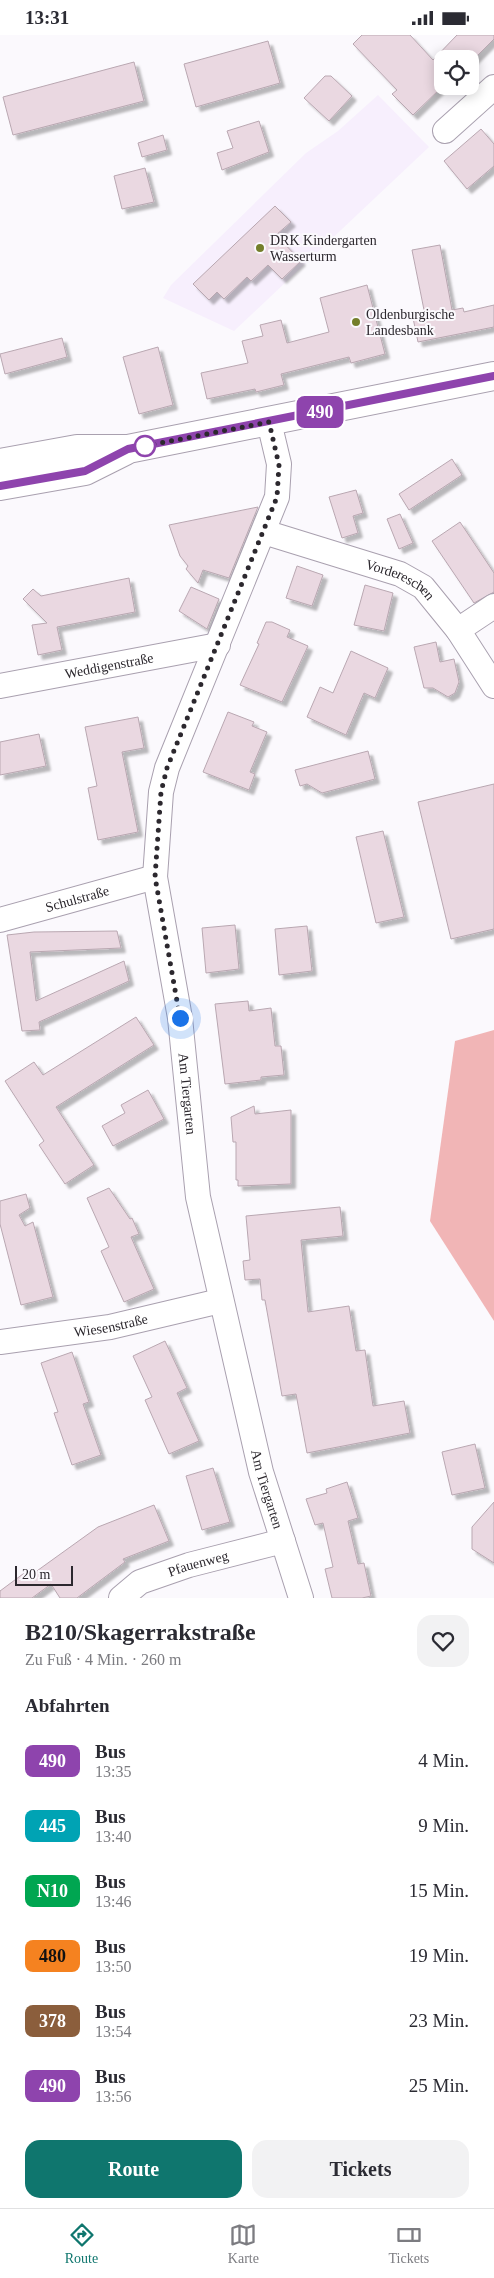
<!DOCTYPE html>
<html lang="de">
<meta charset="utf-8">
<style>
:root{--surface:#fff;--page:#f2f2f3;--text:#2b2b33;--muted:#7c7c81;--line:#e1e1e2;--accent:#0f766e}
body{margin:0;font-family:Georgia,serif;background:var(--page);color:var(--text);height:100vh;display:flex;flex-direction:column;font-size:19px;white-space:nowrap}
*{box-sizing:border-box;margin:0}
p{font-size:16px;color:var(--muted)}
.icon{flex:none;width:28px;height:28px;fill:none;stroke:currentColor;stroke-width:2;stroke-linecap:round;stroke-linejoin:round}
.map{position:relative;height:1563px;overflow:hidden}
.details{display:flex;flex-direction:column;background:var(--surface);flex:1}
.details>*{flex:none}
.badge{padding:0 10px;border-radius:8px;font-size:18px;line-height:32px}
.buttons{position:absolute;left:434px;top:15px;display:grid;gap:10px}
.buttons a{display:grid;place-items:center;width:45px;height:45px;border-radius:10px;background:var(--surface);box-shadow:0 2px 12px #0003;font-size:25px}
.scale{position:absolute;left:15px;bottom:12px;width:58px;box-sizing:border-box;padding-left:5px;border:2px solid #2c282e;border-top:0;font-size:14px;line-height:18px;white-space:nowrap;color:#2c282e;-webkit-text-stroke:4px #fbf9fd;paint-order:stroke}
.you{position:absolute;width:25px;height:25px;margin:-12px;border:4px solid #fff;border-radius:50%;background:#1a73e8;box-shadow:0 0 0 8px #1a73e833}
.map>.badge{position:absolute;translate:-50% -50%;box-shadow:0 0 0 2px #fff}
h2{padding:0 25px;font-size:19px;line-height:45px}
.round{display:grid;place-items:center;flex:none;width:52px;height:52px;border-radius:15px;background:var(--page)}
.overview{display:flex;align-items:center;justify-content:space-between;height:85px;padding:0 25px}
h1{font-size:24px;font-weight:700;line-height:38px}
.action{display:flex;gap:10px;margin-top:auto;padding:10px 25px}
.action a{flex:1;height:58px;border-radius:15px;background:var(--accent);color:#fff;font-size:20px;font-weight:700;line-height:58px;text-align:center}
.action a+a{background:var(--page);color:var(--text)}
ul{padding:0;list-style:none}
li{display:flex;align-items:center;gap:15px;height:65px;padding:0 25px}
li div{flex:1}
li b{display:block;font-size:19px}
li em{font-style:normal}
li .badge{min-width:55px;font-weight:700;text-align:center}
.status{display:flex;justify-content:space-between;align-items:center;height:35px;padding:0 25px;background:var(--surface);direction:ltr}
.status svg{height:14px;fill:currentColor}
.tabs{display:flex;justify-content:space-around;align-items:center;height:70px;border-top:1px solid var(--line);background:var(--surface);font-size:14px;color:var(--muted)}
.tabs a{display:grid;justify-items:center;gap:2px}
.tabs .current{color:var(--accent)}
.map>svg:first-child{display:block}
.built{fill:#f7effd}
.forest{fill:#f1b5b6}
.building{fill:#ead8e1;stroke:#b9a7b1;filter:url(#shadow)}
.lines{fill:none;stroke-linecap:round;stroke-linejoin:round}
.minor-casing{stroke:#a9a0af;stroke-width:26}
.primary-casing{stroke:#a9a0af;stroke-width:30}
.minor{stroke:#fff;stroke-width:24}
.primary{stroke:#fff;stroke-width:28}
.line-casing{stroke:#fff;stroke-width:11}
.line{stroke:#8e44ad;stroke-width:8}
.walk{stroke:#2c282e;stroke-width:5;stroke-dasharray:0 9}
.poi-dot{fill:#747e2a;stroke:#fbf9fd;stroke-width:2}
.stop-dot{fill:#fff;stroke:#8e44ad;stroke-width:2.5}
.labels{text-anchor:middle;stroke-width:4;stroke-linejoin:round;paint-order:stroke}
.poi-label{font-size:14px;fill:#2c282e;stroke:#fbf9fd;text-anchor:start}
.street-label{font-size:14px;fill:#2c282e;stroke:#fbf9fd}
</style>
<div class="status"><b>13:31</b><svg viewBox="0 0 49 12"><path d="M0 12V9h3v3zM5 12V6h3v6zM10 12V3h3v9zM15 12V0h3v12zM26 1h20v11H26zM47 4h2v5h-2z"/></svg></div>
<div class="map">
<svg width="494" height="1563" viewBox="0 0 494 1563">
<defs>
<filter id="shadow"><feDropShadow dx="4.5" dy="4.5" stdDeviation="1" flood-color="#0004"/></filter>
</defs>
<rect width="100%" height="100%" fill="#fbf9fd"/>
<polygon class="built" points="378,60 429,112 234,296 163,263 171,250 306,118 338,96"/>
<polygon class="forest" points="494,995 494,1286 430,1186 455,1006"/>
<g class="building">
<polygon points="362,0 410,0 433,25 457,0 494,0 494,4 470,28 470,24 442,24 443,51 413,80 392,59 397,55 353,9"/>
<polygon points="268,6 280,48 196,72 184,29"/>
<polygon points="134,27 144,66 13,100 3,62"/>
<polygon points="325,41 331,41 352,61 329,86 304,63"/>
<polygon points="259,86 269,117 222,135 217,118 233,113 227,96"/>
<polygon points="481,94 494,109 494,131 467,154 444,126"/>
<polygon points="163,100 167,115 142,122 138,108"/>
<polygon points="145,133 154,167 122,174 114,141"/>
<polygon points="275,171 291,187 276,200 301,226 282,244 268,230 251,246 247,242 224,264 217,257 209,265 193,249"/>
<polygon points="440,210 452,275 463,273 464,277 494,270 494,292 418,307 413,283 425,280 412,215"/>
<polygon points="367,250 385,319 351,328 349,322 281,339 284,350 256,357 255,354 207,364 201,338 248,328 242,306 263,301 260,290 281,285 287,308 329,297 320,263"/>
<polygon points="62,303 67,322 5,339 0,319"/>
<polygon points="158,312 173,370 139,379 123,322"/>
<polygon points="452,424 462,440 409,475 399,459"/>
<polygon points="356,455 363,478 353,481 358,498 342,503 329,462"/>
<polygon points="258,472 229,543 203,535 198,548 186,534 188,531 180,521 169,490"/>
<polygon points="400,479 413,508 399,514 387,484"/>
<polygon points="460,487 494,538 494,557 474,568 432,506"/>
<polygon points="297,531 323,540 312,571 286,563"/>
<polygon points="129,543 135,577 57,592 62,615 38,620 32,590 47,588 23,564 33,554 41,561"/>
<polygon points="365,550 393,558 384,596 354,590"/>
<polygon points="191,552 219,564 207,594 179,576"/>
<polygon points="266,587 272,587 290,595 287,602 308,611 282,667 240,650 259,609 257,608"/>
<polygon points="436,607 440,627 454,624 459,647 455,658 448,662 433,653 424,653 414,612"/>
<polygon points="351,616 388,633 375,663 364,658 346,700 307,682 320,652 333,658"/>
<polygon points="228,677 254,687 252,691 267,697 250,737 255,739 249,755 203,737"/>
<polygon points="138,682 144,713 122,717 138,797 98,805 88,753 97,751 85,692"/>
<polygon points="39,699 46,731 0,740 0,707"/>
<polygon points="368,716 375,744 322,758 307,749 300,751 295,735"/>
<polygon points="494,749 494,894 451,904 418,767"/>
<polygon points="383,796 404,882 376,888 356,802"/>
<polygon points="235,890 239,934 206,938 202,893"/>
<polygon points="307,891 312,936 279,940 275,894"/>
<polygon points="117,896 121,913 30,917 36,966 124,926 129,946 39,987 40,995 22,996 7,900 34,897"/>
<polygon points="248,966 249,976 271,973 275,1011 281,1011 284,1040 261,1042 261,1045 225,1049 215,969"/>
<polygon points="136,982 154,1010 56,1072 94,1130 65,1149 39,1110 44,1106 5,1046 34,1027 43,1040"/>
<polygon points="148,1055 164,1084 113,1111 102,1091 125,1078 121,1070"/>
<polygon points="254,1071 255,1079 291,1075 291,1149 238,1151 238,1145 236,1145 236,1107 233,1107 231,1082"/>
<polygon points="109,1153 130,1184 132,1183 139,1199 131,1202 154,1254 124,1267 101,1216 109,1212 87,1163"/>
<polygon points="26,1159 30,1173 19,1180 25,1191 33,1187 53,1262 21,1270 0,1189 0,1166"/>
<polygon points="340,1172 343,1201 301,1205 308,1277 349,1271 356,1316 365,1315 373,1371 404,1366 410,1398 307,1418 296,1359 282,1361 265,1265 262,1265 260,1244 245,1245 243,1226 250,1225 246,1181"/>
<polygon points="165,1306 187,1353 177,1358 199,1406 169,1419 145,1365 152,1362 133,1321"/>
<polygon points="72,1317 89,1367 83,1369 101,1420 72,1430 54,1378 58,1377 41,1328"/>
<polygon points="475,1409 485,1453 452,1460 442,1417"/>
<polygon points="213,1433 230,1487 202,1495 186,1441"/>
<polygon points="347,1447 358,1483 348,1486 358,1529 364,1528 371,1561 362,1563 332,1563 325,1534 333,1532 323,1488 315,1490 306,1464 327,1458 326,1454"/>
<polygon points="494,1467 494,1528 472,1514 472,1492"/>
<polygon points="154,1470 169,1506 123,1524 125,1527 77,1563 60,1563 51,1549 32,1563 0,1563 0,1556 31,1533 34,1538 98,1492"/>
</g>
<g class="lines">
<g class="minor-casing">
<g id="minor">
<polyline points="445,96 494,52"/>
<path id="s1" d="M269,387L279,429L277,462L167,733L161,757L155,842L180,983L198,1162L261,1437L301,1563"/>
<path id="s2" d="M264,497L400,539L423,552L458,595L494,651"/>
<polyline points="458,595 494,571"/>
<path id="s3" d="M0,651L218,610"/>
<path id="s4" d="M0,885L155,842"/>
<path id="s5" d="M0,1307L110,1292L220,1266"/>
<path id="s6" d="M121,1563L140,1547L189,1530L283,1506"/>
</g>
</g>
<g class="primary-casing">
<g id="primary">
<polyline points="0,428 77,414 128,414 143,411 494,341"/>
<polyline points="0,451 85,436 125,416"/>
</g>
</g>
<use href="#minor" class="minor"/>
<use href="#primary" class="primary"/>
</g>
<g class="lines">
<g class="line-casing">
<polyline id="line" points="0,451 85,436 128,414 494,341"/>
</g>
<use href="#line" class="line"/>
<polyline class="walk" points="145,411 269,387 279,430 277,462 167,733 161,757 155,842 180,983"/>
</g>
<g class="poi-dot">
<circle cx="260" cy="213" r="5"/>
<circle cx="356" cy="287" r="5"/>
</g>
<circle class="stop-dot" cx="145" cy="411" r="10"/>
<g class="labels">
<g class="poi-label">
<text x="270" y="210">DRK Kindergarten<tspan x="270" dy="16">Wasserturm</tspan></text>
<text x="366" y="284">Oldenburgische<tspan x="366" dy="16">Landesbank</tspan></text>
</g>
<g class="street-label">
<text dy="5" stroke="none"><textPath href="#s2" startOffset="145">Vordereschen</textPath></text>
<text dy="5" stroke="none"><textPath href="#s3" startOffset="111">Weddigenstraße</textPath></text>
<text dy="5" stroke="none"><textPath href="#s4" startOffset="80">Schulstraße</textPath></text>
<text dy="5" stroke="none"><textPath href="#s1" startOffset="698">Am Tiergarten</textPath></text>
<text dy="5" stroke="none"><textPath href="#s5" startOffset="112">Wiesenstraße</textPath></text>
<text dy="5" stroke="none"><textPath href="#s1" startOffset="1102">Am Tiergarten</textPath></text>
<text dy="5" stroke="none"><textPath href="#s6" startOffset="86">Pfauenweg</textPath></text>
</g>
</g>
</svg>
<div class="buttons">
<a><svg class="icon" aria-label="locate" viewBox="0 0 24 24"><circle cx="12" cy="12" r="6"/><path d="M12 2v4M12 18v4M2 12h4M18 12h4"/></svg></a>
</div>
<div class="scale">20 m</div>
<div class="you" style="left:180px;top:983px"></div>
<b class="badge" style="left:320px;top:377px;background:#8e44ad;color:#fff">490</b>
</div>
<section class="details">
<div class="overview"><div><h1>B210/Skagerrakstraße</h1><p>Zu Fuß · 4 Min. · 260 m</p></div><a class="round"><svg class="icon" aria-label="heart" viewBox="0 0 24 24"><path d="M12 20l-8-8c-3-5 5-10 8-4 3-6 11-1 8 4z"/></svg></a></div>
<h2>Abfahrten</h2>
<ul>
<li><span class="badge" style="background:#8e44ad;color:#fff">490</span><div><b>Bus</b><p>13:35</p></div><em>4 Min.</em></li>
<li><span class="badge" style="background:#00a3b4;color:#fff">445</span><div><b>Bus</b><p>13:40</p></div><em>9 Min.</em></li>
<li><span class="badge" style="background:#00a651;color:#fff">N10</span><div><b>Bus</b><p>13:46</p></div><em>15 Min.</em></li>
<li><span class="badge" style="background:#f58220;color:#111">480</span><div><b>Bus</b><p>13:50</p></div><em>19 Min.</em></li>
<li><span class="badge" style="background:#8b5e3c;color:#fff">378</span><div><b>Bus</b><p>13:54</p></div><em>23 Min.</em></li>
<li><span class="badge" style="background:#8e44ad;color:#fff">490</span><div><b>Bus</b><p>13:56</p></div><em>25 Min.</em></li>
</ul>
<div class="action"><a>Route</a><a>Tickets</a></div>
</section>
<nav class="tabs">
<a class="current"><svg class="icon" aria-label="directions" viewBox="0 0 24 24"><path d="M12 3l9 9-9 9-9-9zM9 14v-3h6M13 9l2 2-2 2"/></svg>Route</a>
<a><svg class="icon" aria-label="map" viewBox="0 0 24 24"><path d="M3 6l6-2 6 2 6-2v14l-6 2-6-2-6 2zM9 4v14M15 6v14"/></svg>Karte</a>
<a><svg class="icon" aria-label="tickets" viewBox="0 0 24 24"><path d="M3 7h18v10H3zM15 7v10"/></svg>Tickets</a>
</nav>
